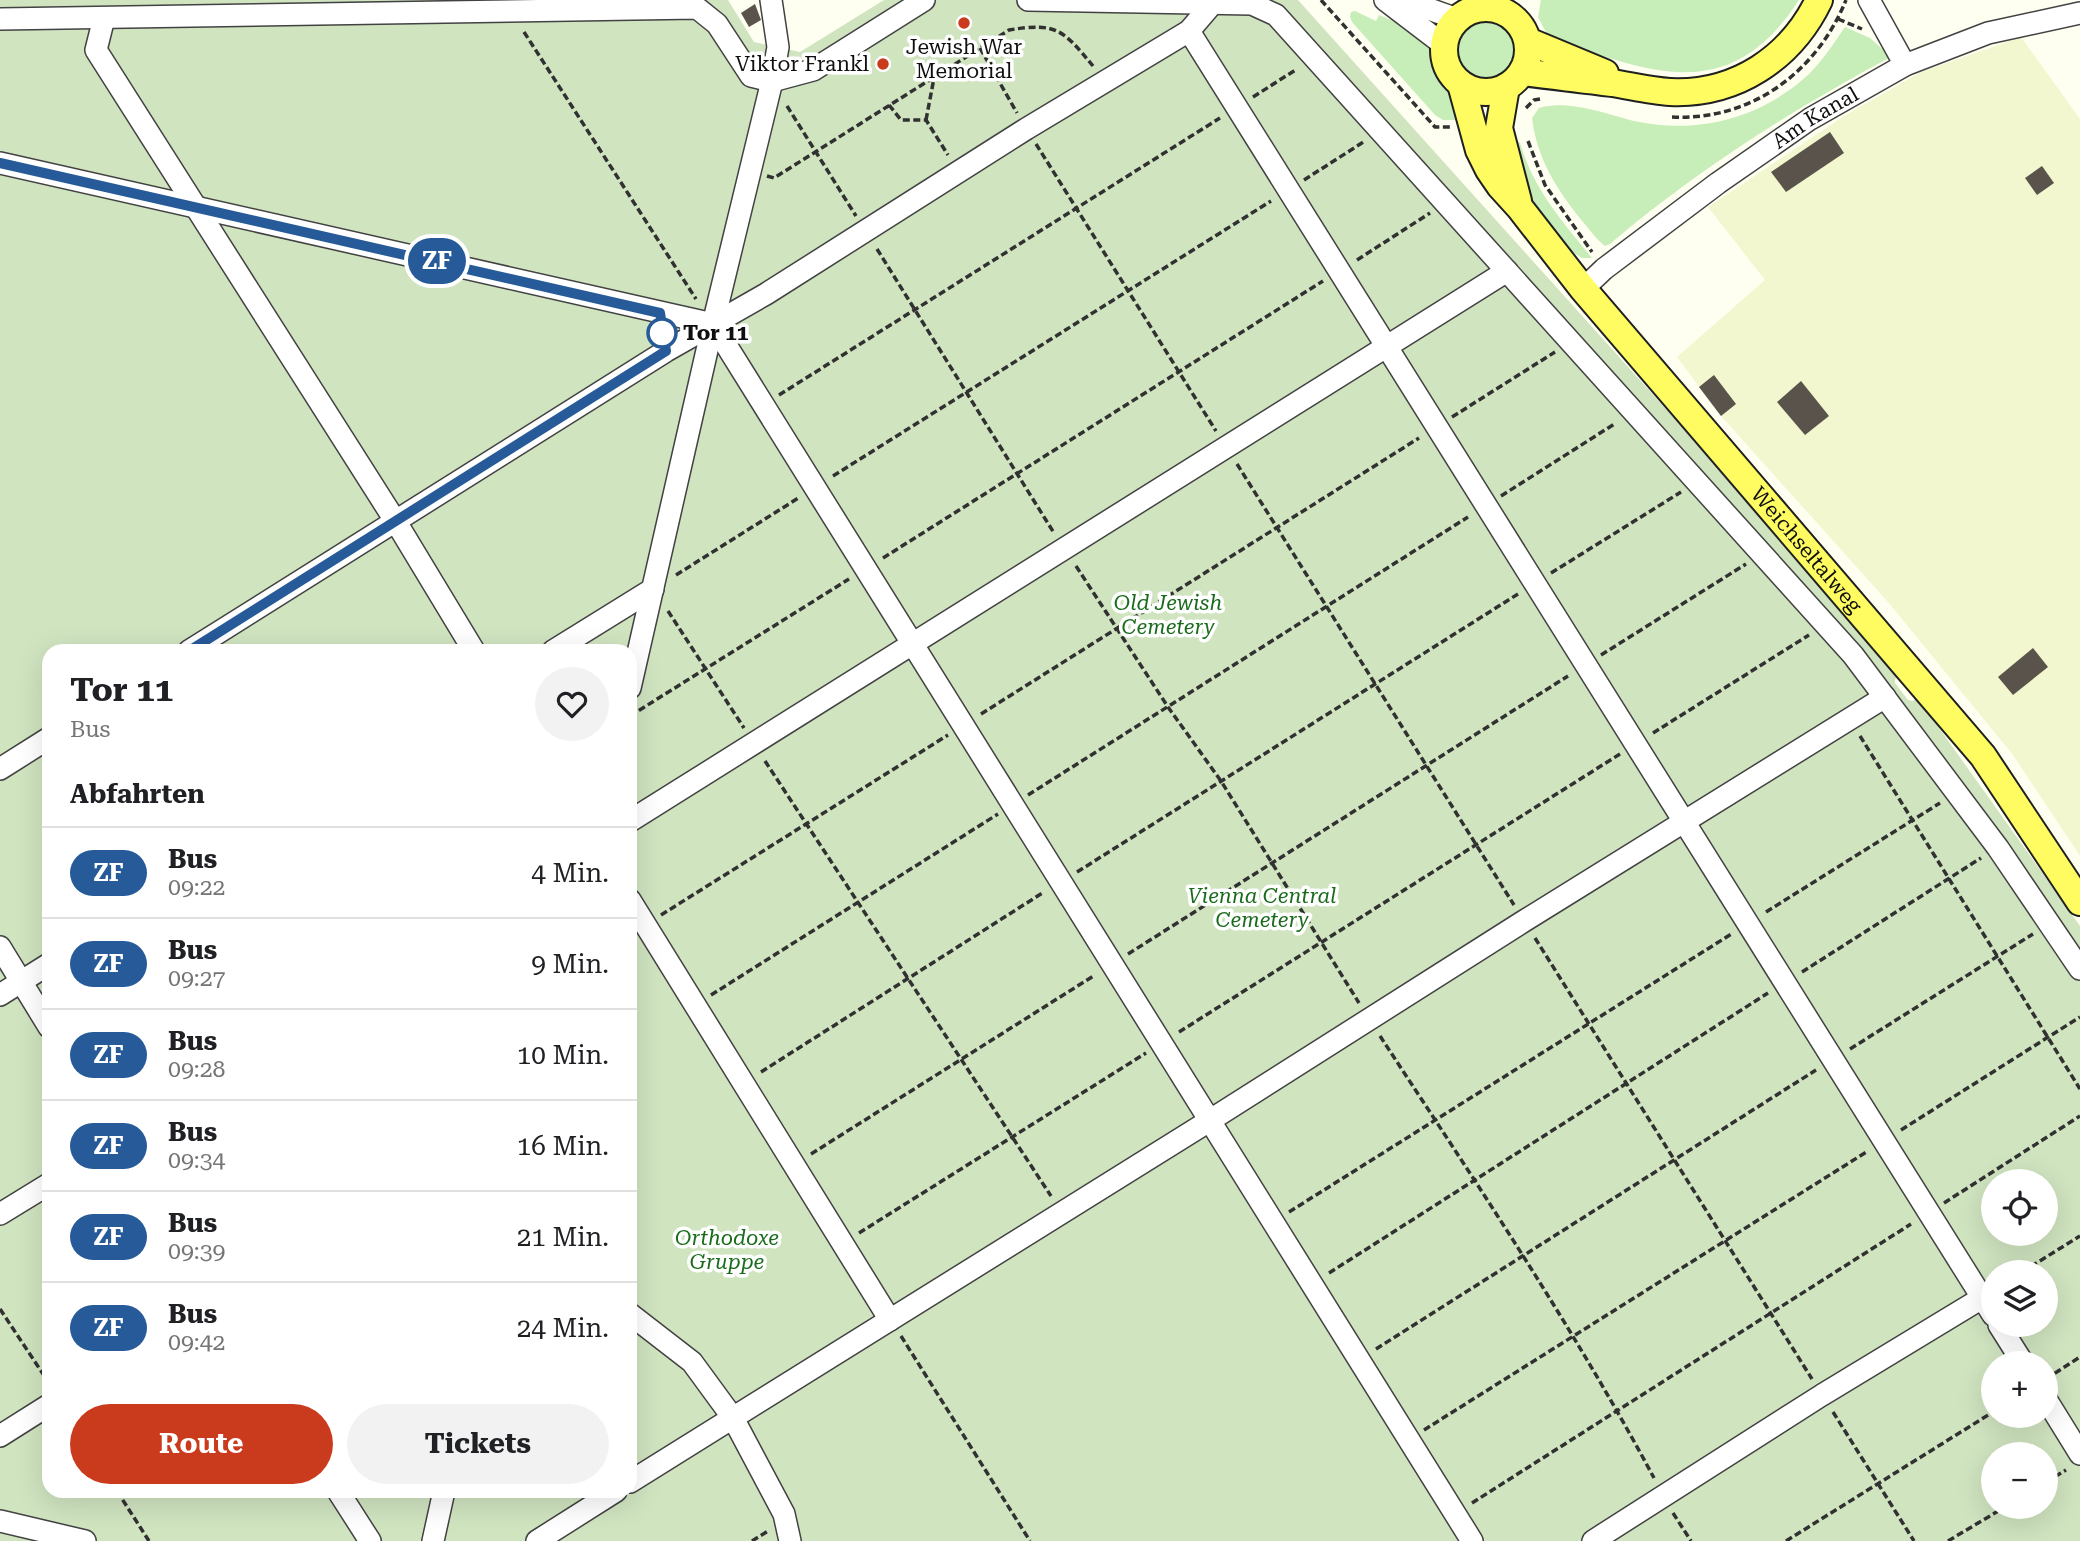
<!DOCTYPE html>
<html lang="de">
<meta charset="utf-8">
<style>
:root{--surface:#fff;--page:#f2f2f2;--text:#202124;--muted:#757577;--line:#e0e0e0;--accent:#ca3b1d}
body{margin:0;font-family:"Roboto Serif",serif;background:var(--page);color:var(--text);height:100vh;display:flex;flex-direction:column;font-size:26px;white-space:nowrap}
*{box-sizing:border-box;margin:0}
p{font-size:23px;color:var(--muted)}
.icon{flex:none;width:38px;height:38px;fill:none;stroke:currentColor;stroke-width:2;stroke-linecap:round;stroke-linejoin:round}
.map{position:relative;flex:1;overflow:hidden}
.panel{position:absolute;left:42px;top:644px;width:595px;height:854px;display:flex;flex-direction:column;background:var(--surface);border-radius:21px;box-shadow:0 7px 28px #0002}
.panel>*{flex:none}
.badge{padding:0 14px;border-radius:23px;font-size:24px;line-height:46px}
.tools{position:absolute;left:1981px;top:1169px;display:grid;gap:14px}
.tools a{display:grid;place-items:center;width:77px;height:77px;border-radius:50%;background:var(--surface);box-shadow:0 7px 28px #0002;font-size:35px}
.map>.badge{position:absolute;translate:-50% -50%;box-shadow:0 0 0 4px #fff}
h2{padding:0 28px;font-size:26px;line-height:63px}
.round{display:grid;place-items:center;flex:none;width:74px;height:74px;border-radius:37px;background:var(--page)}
.head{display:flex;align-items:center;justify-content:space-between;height:119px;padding:0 28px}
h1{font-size:33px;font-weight:700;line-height:52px}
.primary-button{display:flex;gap:14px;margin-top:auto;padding:14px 28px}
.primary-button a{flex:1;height:80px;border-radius:42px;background:var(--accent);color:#fff;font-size:28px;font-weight:700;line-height:80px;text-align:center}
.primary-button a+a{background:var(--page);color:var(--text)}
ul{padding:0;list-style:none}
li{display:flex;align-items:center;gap:21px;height:91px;padding:0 28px;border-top:2px solid var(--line)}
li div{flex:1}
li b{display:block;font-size:26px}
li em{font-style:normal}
li .badge{min-width:77px;font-weight:700;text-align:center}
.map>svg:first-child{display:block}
.farmland{fill:#f2f7cf}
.green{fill:#c7edb8}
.cemetery{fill:#d0e4c0;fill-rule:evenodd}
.building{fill:#59534b}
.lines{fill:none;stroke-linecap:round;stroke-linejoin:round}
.minor-casing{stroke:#424242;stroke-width:24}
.major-casing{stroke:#202020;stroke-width:30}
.path{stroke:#313131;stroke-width:3.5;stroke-dasharray:7 3.5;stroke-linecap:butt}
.minor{stroke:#fff;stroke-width:21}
.major{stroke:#fffc61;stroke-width:26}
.line-casing{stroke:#fff;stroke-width:16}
.line{stroke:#265a98;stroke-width:10}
.poi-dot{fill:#ca3b1d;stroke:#fff;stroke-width:2.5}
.stop-dot{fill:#fff;stroke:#265a98;stroke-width:3.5}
.labels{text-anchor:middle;stroke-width:7;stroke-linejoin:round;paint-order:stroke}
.poi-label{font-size:21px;fill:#0f0f0f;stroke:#fff}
.street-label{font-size:21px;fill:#0f0f0f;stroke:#fff}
.stop-label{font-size:21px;font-weight:bold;fill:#0f0f0f;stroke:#fff;text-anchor:start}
.park-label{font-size:21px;font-style:italic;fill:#1a6c1c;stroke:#fff}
</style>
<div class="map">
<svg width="2080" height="1541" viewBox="0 0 2080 1541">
<rect width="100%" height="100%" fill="#fffff1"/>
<polygon class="farmland" points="2021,37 2080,119 2080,856 2013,755 1888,602 1721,416 1677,357 1765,280 1708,207 1844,116 1921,72"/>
<g class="green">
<path d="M1541,0H1799C1728,109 1649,71 1549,38L1538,17Z"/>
<polygon points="1355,11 1376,21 1379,15 1399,23 1428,45 1437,73 1452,94 1461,120 1443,120 1435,115 1352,22 1350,17 1351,12"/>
<circle cx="1486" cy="48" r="33"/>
<path d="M1845,27L1870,38L1889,55V58C1790,111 1696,171 1610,244L1605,246C1596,239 1590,230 1583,222C1557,190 1537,159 1532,118L1539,108C1567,99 1607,114 1634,121C1697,135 1762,118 1809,74C1823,60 1834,43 1845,27Z"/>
<path d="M1515,140L1520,143C1534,190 1562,221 1592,258H1582L1572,252L1534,203L1524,186Z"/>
</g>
<path class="cemetery" d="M0,0H728L754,42L800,52L884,0H1298L1844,607L1900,675L1895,679V683L1908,700L1913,701L1917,697L2080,926V1541H0ZM49,651H630V1491H49ZM1993,1181H2046V1234H1993ZM1993,1272H2046V1325H1993ZM1993,1363H2046V1416H1993ZM1993,1454H2046V1507H1993Z"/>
<g class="building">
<polygon points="755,4 761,20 749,27 741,13"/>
<polygon points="1830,132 1844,153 1786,192 1771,172"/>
<polygon points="2042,166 2054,183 2037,195 2025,178"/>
<polygon points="1714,375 1736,404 1721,416 1699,387"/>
<polygon points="1801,381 1829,416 1805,435 1777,402"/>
<polygon points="2033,648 2048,667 2013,695 1998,677"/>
</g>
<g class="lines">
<g class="minor-casing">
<g id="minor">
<polyline points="1028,0 1252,4 1276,15 1853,655 1998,848 2080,969"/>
<polyline points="1385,0 1444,45"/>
<polyline points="1404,0 1457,19"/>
<polyline points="1484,0 1485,7"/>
<polyline points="1869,0 1905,65"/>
<polyline points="104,18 96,50 396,522 474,651"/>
<polyline points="0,19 697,8 717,24 751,76 772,81 813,70 924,0"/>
<polyline points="1189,31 1993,1315"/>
<polyline points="0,163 713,324 1472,1541"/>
<path id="s1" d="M1583,289L1604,269L1718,183L1810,119L1905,65L1988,33L2080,13"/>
<polyline points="189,651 666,351 766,294 1026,129 1189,31 1213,3"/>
<polyline points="553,651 653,589"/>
<polyline points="630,688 713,324 772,81 778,47 771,0"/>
<polyline points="0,769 49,738"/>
<polyline points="630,821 1507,271"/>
<polyline points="630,900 890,1320"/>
<polyline points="0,947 49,1027"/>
<polyline points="0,995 49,964"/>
<polyline points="0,1214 49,1184"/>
<polyline points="630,1314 692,1362 733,1418 784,1514 790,1541"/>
<polyline points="1999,1325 2023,1363"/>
<polyline points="2046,1399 2080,1454"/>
<polyline points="0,1436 49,1405"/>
<polyline points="630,1482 1209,1121 1524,921 1885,697"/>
<polyline points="338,1491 370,1541"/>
<polyline points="0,1521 85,1541"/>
<polyline points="433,1541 444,1491"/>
<polyline points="537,1541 616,1491"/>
<polyline points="1593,1541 1822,1395 1982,1298"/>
</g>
</g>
<g class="major-casing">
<g id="major">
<circle cx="1486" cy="50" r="42"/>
<polyline points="1528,41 1605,73"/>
<path d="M1522,72C1552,76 1582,79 1612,83C1631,86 1651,91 1670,92C1736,95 1791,58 1819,0"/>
<path id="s2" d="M1461,84L1479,150L1489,170L1500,186L1520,208L1583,289L1983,756L2080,902"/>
<polyline points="1506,87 1499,128 1518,201"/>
</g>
</g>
<g class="path">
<polyline points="1321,0 1435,127 1450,127"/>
<polyline points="1838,19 1862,29"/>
<polyline points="524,32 696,299"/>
<polyline points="980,48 1017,113"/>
<polyline points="1253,97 1297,69"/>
<polyline points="889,105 901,120 926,120 948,155"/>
<polyline points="787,106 856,216"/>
<polyline points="1526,108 1534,100 1540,99"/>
<path d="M1672,117C1751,121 1817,72 1846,0"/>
<polyline points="926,120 934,78"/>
<polyline points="1528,141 1545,185 1592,252"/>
<polyline points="1036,144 1216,431"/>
<path d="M767,176L774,178L1009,30C1057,22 1063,30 1093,66"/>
<polyline points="1304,180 1365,141"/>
<polyline points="877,249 1054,533"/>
<polyline points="1357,260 1430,213"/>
<polyline points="779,395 1220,118"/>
<polyline points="1452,417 1555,352"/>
<polyline points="1237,464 1514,905"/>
<polyline points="833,476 1271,201"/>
<polyline points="1501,496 1616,423"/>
<polyline points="883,558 1323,281"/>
<polyline points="1076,566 1168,707 1221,781 1359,1003"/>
<polyline points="1551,573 1681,492"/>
<polyline points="676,575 800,497"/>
<polyline points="668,611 744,728"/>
<polyline points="1601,655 1746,564"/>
<polyline points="981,714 1419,438"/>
<polyline points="630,716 849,579"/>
<polyline points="1653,733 1809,635"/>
<polyline points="1860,736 2080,1089"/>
<polyline points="765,761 1051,1196"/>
<polyline points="1028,795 1468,517"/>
<polyline points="1077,872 1518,594"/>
<polyline points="1766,912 1940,803"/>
<polyline points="661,915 948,735"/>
<polyline points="1535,938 1812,1379"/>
<polyline points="1128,954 1568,676"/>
<polyline points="1802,972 1981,858"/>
<polyline points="711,995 998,814"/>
<polyline points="1179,1032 1620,754"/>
<path d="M1380,1036C1475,1181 1572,1325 1654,1478"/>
<polyline points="1850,1049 2033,934"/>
<polyline points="761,1072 1044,892"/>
<polyline points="1901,1130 2080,1017"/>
<polyline points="811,1154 1095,975"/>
<polyline points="1944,1203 2080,1116"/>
<polyline points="1289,1212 1733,933"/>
<polyline points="859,1233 1146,1053"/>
<polyline points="2022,1272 2080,1236"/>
<polyline points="1329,1273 1768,993"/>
<polyline points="0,1309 49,1383"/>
<polyline points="901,1336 1030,1541"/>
<polyline points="1376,1349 1816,1070"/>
<polyline points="2046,1379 2080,1357"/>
<polyline points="1833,1412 1914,1541"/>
<polyline points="1424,1430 1868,1151"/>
<polyline points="2046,1482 2066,1470"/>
<polyline points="117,1491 149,1541"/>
<polyline points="1472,1503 1911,1224"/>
<polyline points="1673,1513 1691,1541"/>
<polyline points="752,1541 768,1531"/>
<polyline points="1786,1541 1993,1412"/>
<polyline points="1948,1541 2005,1507"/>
</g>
<use href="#minor" class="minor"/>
<use href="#major" class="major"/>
</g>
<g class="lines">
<g class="line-casing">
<polyline id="line" points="0,163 660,313 666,351 189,651"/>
</g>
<use href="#line" class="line"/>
</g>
<g class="poi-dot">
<circle cx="964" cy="23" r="7"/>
<circle cx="883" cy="64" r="7"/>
</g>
<circle class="stop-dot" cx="662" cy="333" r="14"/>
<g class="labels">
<g class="poi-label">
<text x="964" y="54">Jewish War<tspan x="964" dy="24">Memorial</tspan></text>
<text x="869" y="71" text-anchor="end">Viktor Frankl</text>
</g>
<g class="street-label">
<text dy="7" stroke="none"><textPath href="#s1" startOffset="289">Am Kanal</textPath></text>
<text dy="7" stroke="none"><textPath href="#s2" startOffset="586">Weichseltalweg</textPath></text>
</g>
<g class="stop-label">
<text x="683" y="340">Tor 11</text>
</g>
<g class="park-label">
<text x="1168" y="610">Old Jewish<tspan x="1168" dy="24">Cemetery</tspan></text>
<text x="1262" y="903">Vienna Central<tspan x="1262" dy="24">Cemetery</tspan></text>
<text x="727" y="1245">Orthodoxe<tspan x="727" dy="24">Gruppe</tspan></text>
</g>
</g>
</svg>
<div class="tools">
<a><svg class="icon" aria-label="locate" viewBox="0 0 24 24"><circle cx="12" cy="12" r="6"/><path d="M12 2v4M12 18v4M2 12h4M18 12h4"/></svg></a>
<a><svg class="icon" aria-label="layers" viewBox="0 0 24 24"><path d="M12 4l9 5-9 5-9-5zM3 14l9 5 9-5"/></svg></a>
<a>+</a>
<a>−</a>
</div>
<b class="badge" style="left:437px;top:261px;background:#265a98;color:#fff">ZF</b>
<section class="panel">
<div class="head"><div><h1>Tor 11</h1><p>Bus</p></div><a class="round"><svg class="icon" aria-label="heart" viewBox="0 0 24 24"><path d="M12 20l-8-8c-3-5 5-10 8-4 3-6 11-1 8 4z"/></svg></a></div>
<h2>Abfahrten</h2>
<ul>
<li><span class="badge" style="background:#265a98;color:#fff">ZF</span><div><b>Bus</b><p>09:22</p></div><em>4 Min.</em></li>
<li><span class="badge" style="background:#265a98;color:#fff">ZF</span><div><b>Bus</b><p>09:27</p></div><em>9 Min.</em></li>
<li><span class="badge" style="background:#265a98;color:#fff">ZF</span><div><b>Bus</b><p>09:28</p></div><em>10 Min.</em></li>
<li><span class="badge" style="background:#265a98;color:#fff">ZF</span><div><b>Bus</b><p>09:34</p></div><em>16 Min.</em></li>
<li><span class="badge" style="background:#265a98;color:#fff">ZF</span><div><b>Bus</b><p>09:39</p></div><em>21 Min.</em></li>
<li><span class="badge" style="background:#265a98;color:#fff">ZF</span><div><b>Bus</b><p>09:42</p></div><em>24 Min.</em></li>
</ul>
<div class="primary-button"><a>Route</a><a>Tickets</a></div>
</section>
</div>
